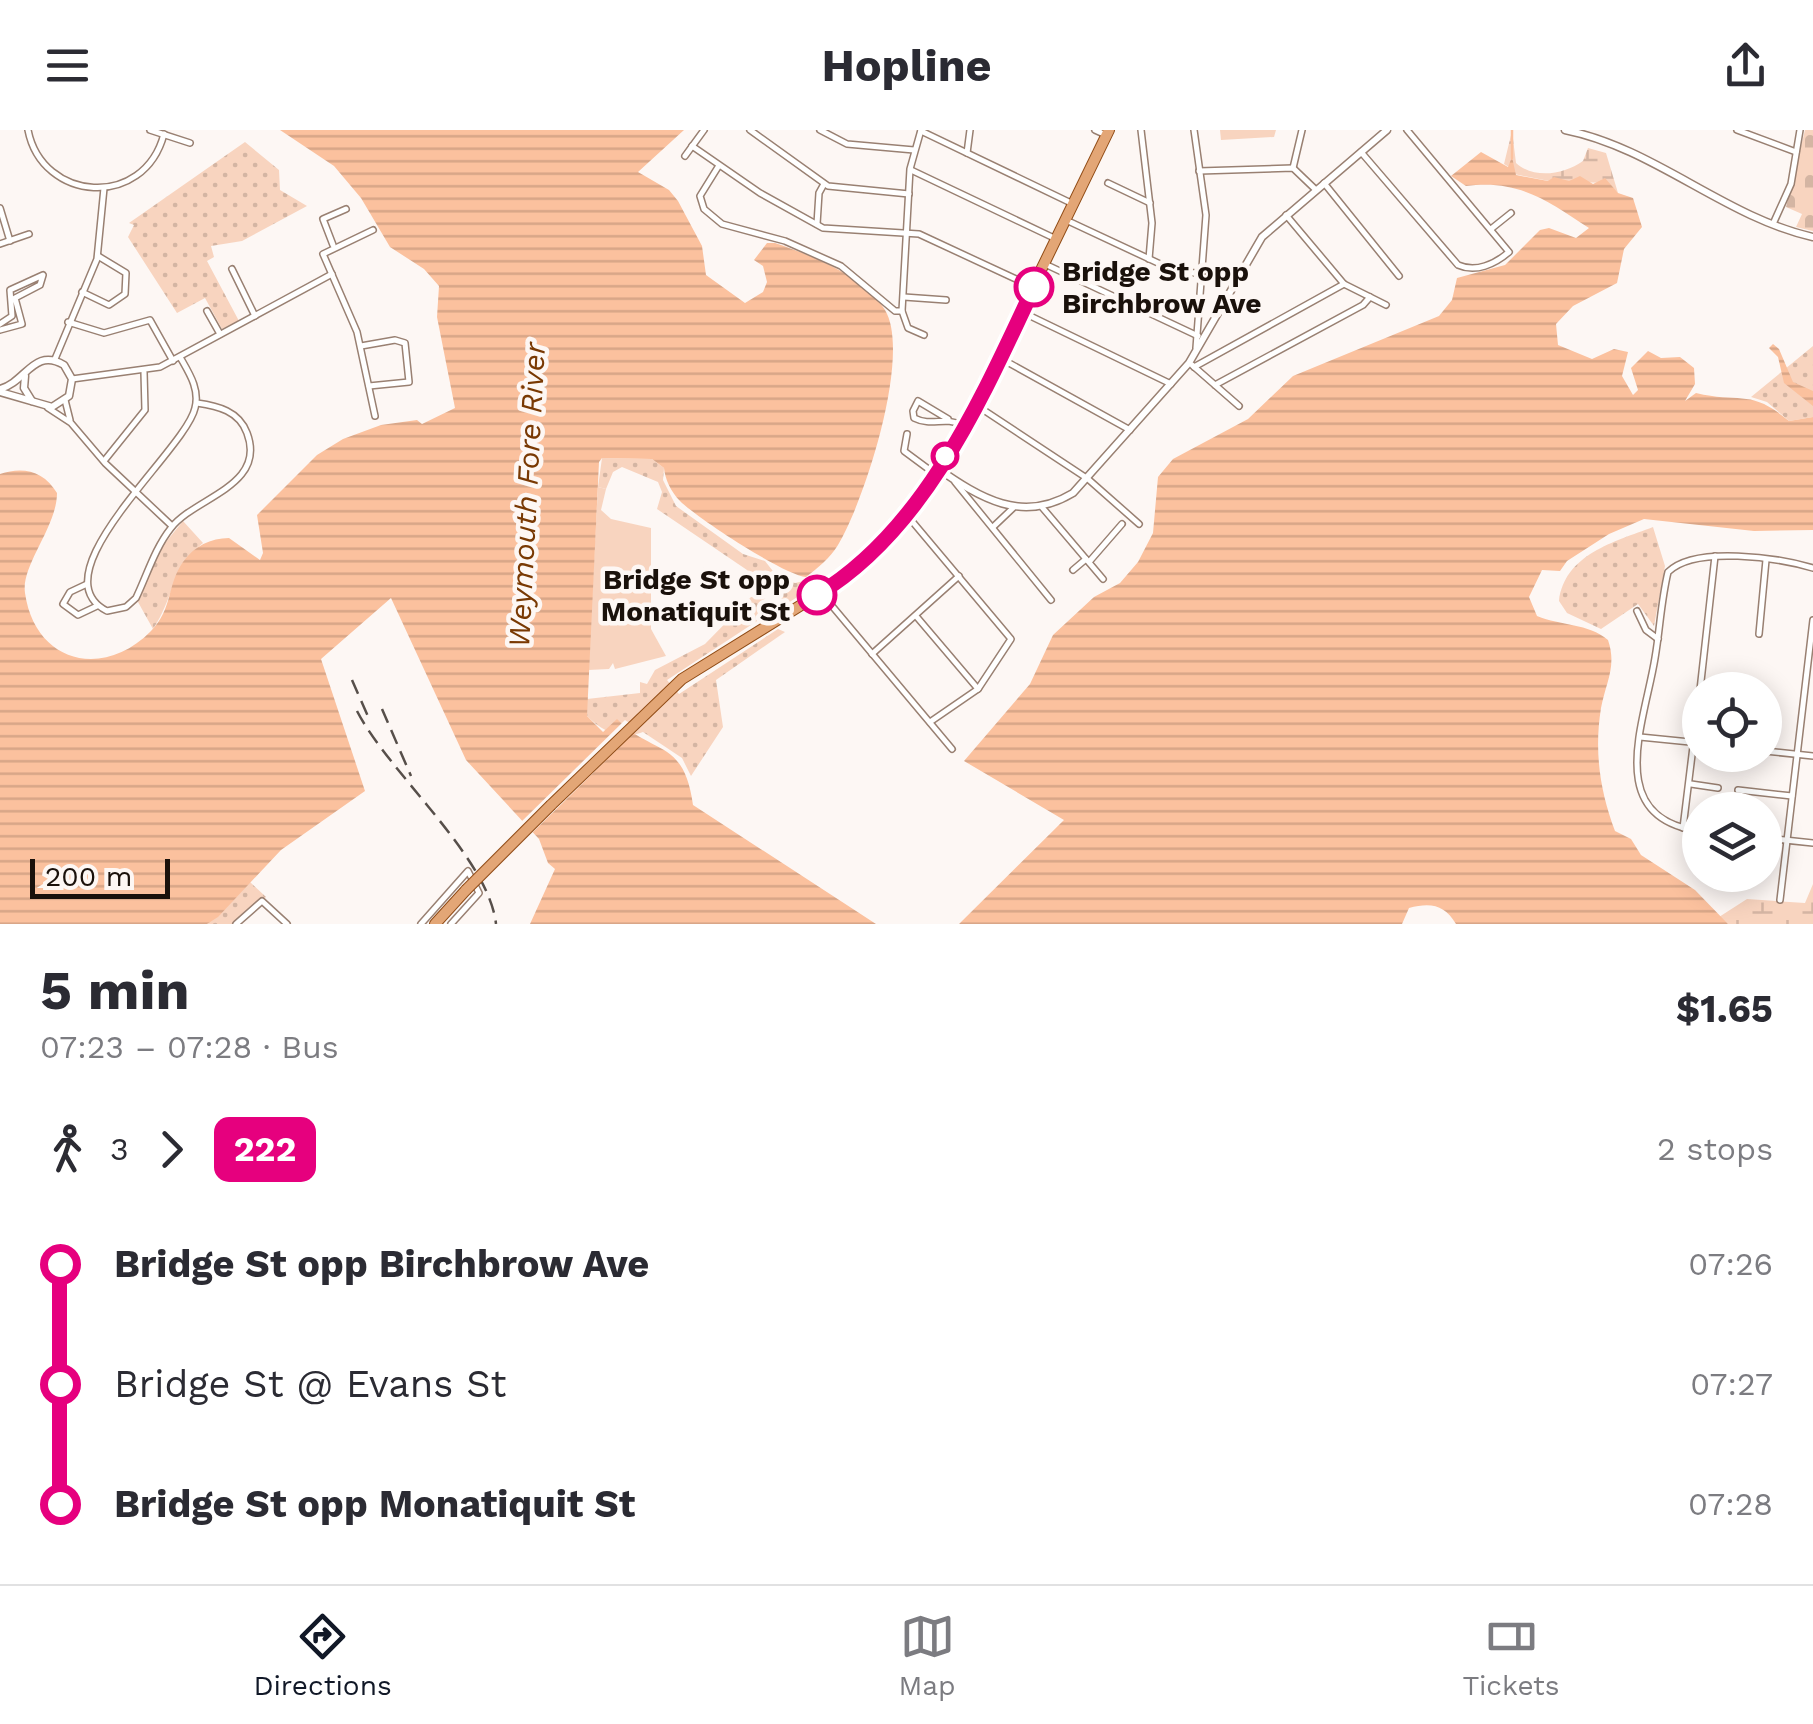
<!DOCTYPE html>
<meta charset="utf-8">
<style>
:root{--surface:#fff;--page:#f2f2f3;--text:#2b2b33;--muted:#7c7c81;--line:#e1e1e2;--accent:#111827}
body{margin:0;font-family:"Work Sans",sans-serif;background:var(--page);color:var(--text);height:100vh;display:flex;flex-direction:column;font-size:38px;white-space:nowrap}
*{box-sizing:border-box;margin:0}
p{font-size:32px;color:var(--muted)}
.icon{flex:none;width:55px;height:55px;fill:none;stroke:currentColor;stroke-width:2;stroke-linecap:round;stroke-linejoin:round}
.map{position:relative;height:794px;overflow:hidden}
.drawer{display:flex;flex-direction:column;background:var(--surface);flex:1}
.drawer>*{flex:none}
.badge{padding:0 20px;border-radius:15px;font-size:35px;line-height:65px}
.fabs{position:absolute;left:1682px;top:542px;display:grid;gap:20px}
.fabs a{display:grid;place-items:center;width:100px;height:100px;border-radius:50%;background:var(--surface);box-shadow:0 5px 25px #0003;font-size:50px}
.scale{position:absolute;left:30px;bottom:25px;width:140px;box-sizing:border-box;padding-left:10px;border:5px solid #1a110b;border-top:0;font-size:28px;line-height:35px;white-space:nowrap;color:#1a110b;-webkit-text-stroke:8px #fdf7f4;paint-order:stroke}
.map>.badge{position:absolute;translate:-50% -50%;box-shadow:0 0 0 5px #fff}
.legs{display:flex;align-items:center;gap:15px;height:110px;padding:0 40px;font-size:32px}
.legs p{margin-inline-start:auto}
.head{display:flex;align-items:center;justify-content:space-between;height:170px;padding:0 40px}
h1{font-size:55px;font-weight:700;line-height:75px}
ul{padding:0 40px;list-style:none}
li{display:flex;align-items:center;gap:35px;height:120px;font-size:38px}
li i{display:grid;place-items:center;width:15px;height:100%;margin:0 12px;background:currentColor}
li i::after{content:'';width:25px;height:25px;margin:-12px;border:8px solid;border-radius:50%;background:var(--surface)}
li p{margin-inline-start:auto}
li:first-child i{background:linear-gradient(#0000 50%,currentColor 0)}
li:last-child i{background:linear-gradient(currentColor 50%,#0000 0)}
header{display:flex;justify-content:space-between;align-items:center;height:130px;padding:0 40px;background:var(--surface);font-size:45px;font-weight:700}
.tab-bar{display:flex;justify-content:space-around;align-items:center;height:140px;border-top:2px solid var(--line);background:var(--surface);font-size:28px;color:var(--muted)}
.tab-bar a{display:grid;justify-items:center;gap:5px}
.tab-bar .selected{color:var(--accent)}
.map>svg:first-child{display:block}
.grass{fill:#f8d4bf}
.wetland{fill:url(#wetland-marsh)}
.cemetery{fill:url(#cemetery-stones)}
.park{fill:url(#park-dots)}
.water{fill:url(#water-rules)}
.pier{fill:#fdf7f4}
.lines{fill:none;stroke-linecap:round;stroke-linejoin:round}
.stream{stroke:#fbc19e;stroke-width:2.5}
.minor-casing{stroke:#998072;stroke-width:8}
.tertiary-casing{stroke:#998072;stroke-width:9}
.primary-casing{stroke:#904b15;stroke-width:12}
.minor{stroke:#fff;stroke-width:5}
.tertiary{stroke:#fff;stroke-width:6}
.primary{stroke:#e3a676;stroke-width:10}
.rail{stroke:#574f4a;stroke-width:2.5;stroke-dasharray:15 8;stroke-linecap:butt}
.primary-bridge-casing{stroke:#904b15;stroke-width:12;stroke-linecap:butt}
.primary-bridge{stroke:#e3a676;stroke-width:10}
.line-1-casing{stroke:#fff;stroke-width:22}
.line-1{stroke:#e6007e;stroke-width:15}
.stop-1-dot{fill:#fff;stroke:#e6007e;stroke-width:5}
.labels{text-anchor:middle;stroke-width:9;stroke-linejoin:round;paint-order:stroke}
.stop-label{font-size:28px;font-weight:bold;fill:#1a110b;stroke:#fdf7f4;text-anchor:start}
.water-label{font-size:30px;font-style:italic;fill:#793903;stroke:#fdf7f4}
</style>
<header><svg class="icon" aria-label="menu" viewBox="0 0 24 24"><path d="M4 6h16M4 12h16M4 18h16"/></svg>Hopline<svg class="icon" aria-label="share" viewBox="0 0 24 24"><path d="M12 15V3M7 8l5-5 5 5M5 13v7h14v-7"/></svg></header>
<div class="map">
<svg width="1813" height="794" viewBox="0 0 1813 794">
<defs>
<pattern id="wetland-marsh" width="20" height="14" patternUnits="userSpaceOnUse" patternTransform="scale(2.5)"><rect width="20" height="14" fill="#f8d4bf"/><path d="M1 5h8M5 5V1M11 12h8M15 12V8" fill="none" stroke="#d4b5a3"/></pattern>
<pattern id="cemetery-stones" width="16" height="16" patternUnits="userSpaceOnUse" patternTransform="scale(2.5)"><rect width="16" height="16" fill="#f8d4bf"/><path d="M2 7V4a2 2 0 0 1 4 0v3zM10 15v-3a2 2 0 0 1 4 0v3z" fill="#d4b5a3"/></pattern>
<pattern id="park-dots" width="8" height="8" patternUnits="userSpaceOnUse" patternTransform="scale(2.5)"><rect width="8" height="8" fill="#f8d4bf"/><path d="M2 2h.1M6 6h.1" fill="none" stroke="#d4b5a3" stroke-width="1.8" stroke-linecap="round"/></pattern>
<pattern id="water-rules" width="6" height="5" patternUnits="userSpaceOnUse" patternTransform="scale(2.5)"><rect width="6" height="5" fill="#fbc19e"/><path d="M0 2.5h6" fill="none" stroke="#d7a587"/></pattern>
</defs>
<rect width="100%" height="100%" fill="#fdf7f4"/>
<g class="grass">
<polygon points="1220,0 1276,0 1274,7 1221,10"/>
<polygon points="598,357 606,359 601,380 611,389 651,398 651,499 666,526 615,539 613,533 609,539 588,540"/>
</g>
<g class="wetland">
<path d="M1512,1L1516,33C1534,49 1563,45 1583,31L1588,18L1606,23L1618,63L1606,53L1549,51L1514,44L1512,31L1509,37L1504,34Z"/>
<polygon points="1813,754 1813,794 1728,794 1719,787 1747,769 1805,773"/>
</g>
<polygon class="cemetery" points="1805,0 1813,0 1813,101 1796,97 1802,84 1786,77"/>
<g class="park">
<polygon points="245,12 279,40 280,60 307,76 242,111 211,116 214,127 207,131 239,191 222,199 205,168 177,183 128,107 134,95 129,93"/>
<polygon points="1813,216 1813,287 1789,291 1767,272 1751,267"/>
<polygon points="602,328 652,329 664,338 663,350 676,376 743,424 765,431 776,445 795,453 808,450 813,457 788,473 764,459 747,460 751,446 747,440 657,379 662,362 658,352 622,337 613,342 606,359 598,357"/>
<path d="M183,391L203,413C173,436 173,470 153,499L138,472L161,418Z"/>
<path d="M1653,397L1665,436L1654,496L1638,474L1601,499L1567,483L1559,471C1565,424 1614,412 1653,397Z"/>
<path d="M751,467L766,469L768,484L667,550L679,564L778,499L785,502L716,550L723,597L691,646L682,628L643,602C622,610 604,603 587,586V569L640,563V552L647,554L655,540L705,514Z"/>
<polygon points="250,752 266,767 236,794 207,794"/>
</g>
<g class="water">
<path d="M280,0H684L638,42L669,60L678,71L702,116L706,145L745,173L763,162L767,152L763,136L754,130L767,113H775C811,125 864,146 885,180C912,225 864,372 838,415C830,428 818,438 806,447C784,445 697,388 680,371C671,362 665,349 664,338L652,329L602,328L599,332L587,586L603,602L617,589C653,626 684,608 693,675L876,794H530L555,739L548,733L539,709L466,630L391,468L321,529L365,661L281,720L218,787L207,794H0V344C23,336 44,341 57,363C57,397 21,435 25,463C35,533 103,550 151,501C173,479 167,454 183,432C194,416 211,408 229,408L260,430L263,423L257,385L317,325L343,309L381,295L417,290L422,294L455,278L437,187L439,156L424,139L390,117L361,68L334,36Z"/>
<path d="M1481,22L1508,37L1512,27L1516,45L1548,51L1554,47L1569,51L1580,46L1593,54L1605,48L1618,63L1633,68L1642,97L1624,119L1617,153L1573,176L1556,194L1558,215L1592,229L1614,219L1628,222L1622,246L1633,265L1638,260L1631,238L1648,221L1661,228L1680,227L1694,238L1695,254L1685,271L1696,263C1742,274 1750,258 1789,291L1813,287V400L1754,401L1644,389L1609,404L1567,431L1560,441L1542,440L1529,467L1537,486C1561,496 1588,493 1608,510C1617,536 1606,552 1601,578C1594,622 1600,661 1615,701L1631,709L1641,725L1695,760L1728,794H1456C1445,775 1431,772 1409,778L1402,794H959L1064,690L964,631L1030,554L1053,505L1094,467L1120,453L1138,432L1153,403L1158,347L1173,329L1248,289L1293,246L1439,186L1452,170L1457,148L1505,135L1540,100L1549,98L1576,108L1589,98C1548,71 1519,49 1466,56L1451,46Z"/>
<polygon points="1773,214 1779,219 1793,252 1813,261 1813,276 1784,253 1778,227 1769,218"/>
</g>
<polygon class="pier" points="625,590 638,599 529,706 518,695"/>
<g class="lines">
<polyline class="stream" points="1512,0 1512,28"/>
<g class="minor-casing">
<g id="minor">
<path d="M28,0C42,72 144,80 164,4"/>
<polyline points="150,0 190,13"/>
<polyline points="750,0 828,56 909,64"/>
<polyline points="820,0 847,14 914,20"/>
<polyline points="921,0 910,39 902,181 908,198 924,205"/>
<polyline points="1095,0 1106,5"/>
<polyline points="1141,0 1152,93 1149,129"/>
<polyline points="1194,0 1206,85 1196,218"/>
<polyline points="1737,0 1796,22"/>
<polyline points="921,1 1071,73"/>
<polyline points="692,16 760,63 823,98 919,104 1033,157"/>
<path d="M1361,22L1458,135C1476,143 1495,134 1509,122L1407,0"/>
<polyline points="967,23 970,0"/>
<polyline points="685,26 704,0"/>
<polyline points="718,37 700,66 704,79 722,94 785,111 841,136 895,181 902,181"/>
<polyline points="1293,38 1302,0"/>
<polyline points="911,40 1054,108"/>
<polyline points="1199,41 1293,38 1316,60"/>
<polyline points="1108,53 1150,73"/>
<polyline points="1324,53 1399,146"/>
<polyline points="0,78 10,111"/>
<polyline points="1286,85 1344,154 1386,175"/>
<polyline points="1066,90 1173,140 1202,144"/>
<polyline points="817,94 819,63 824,54"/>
<polyline points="1773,94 1791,54 1800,0"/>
<polyline points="1491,99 1511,83"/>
<polyline points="373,100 323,124 357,202 375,286"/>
<polyline points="0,114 29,104"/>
<polyline points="333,115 323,89 346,79"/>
<polyline points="1047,135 1198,206"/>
<polyline points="232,139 255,186"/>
<polyline points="82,162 109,175 125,164 126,143 98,126"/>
<polyline points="904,167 946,170"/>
<polyline points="207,181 220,204"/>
<polyline points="1022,182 1171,254"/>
<polyline points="68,192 104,203 150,190 173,231"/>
<polyline points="0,194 12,186 10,160 43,145 40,155 15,168 22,194 0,200"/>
<polyline points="361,216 395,210 405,213 409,252 369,256"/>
<path d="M180,227C189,243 200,259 195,278C186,320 35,444 107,481L126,477L136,468C147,445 155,418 171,398C195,367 267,356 247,303C239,281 218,276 197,273"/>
<polyline points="1000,228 1130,300"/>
<polyline points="55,229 97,129 104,58"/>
<polyline points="1192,235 1239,276"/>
<polyline points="1194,237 1344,154"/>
<polyline points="72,249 160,237 332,144"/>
<polyline points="1215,255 1363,175 1370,167"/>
<polyline points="65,270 70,290"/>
<polyline points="976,275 1088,349 1139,394"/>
<polyline points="48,278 71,293 105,333 172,396"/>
<path d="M948,289L918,271L913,281L914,288C932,297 945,286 961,295"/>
<polyline points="907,304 904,321 931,341"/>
<polyline points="104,331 145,280 144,242"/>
<polyline points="955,352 1051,470"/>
<polyline points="1041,376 1103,449"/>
<polyline points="906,384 1011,509 978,559 930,592"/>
<polyline points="993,397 1013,378"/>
<polyline points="1089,432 1122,394"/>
<polyline points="1073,440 1086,429"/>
<polyline points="87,454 70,462 63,474 78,485 97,476"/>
<polyline points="822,464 952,619"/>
<polyline points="1637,481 1646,500 1658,509"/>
<polyline points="916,486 978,559"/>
<polyline points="1759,504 1766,430"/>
<polyline points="872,524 959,446"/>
<polyline points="1700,560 1715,426"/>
<polyline points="1640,607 1700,613"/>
<polyline points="1765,621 1813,626"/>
<polyline points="1691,654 1718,658"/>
<polyline points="1738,660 1792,666"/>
<polyline points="1683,698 1700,560"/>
<path d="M1700,701C1602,689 1645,591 1655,528C1660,499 1661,471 1668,442C1695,415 1779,428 1813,438"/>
<polyline points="1765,708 1813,713"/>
<polyline points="1730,749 1731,745"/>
<polyline points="1780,770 1813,490"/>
<polyline points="236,794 262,771 287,794"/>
<polyline points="421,794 468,741 479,763 451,794"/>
</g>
</g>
<g class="tertiary-casing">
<g id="tertiary">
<path d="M1565,0C1655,18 1724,87 1813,107"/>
<polyline points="25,246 24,258 32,271"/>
<path d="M0,259C26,252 34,217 64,235L72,249L69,266L52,277L0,262"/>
<path d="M937,338C980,368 1022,394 1073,363L1189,233L1262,107L1387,0"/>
</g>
</g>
<g class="primary-casing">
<g id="primary">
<polyline points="551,675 682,549 840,451 890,406 972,282 1109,0"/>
<polyline points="435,794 466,760"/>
</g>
</g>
<use href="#minor" class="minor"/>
<use href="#tertiary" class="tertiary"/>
<use href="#primary" class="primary"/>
<g class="rail">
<polyline points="352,550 370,591"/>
<polyline points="382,579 411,646"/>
<path d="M357,581C389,643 489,728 496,794"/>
</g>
<g class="primary-bridge-casing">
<polyline id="primary-bridge" points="466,760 551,675"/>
</g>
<use href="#primary-bridge" class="primary-bridge"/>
</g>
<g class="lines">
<g class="line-1-casing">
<path id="line-1" d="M817,465C925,400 982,268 1034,157"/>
</g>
<use href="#line-1" class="line-1"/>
</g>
<g class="stop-1-dot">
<circle cx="1034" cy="157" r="18"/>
<circle cx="945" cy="326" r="12"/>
<circle cx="817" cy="465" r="18"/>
</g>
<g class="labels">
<g class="stop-label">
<text x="1062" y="151">Bridge St opp<tspan x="1062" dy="32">Birchbrow Ave</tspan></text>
<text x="790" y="459" text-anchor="end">Bridge St opp<tspan x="790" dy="32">Monatiquit St</tspan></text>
</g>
<g class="water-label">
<text transform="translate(527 365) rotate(-87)" y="10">Weymouth Fore River</text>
</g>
</g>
</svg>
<div class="fabs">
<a><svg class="icon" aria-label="locate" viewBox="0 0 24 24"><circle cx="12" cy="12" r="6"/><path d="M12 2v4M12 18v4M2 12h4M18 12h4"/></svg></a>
<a><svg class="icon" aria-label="layers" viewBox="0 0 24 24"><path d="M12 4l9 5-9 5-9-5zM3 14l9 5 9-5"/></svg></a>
</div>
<div class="scale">200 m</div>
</div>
<section class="drawer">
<div class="head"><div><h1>5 min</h1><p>07:23 – 07:28 · Bus</p></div><b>$1.65</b></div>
<div class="legs"><svg class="icon" aria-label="walk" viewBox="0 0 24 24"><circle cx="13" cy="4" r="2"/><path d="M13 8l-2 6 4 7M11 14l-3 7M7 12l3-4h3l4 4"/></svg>3<svg class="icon" aria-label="forward" viewBox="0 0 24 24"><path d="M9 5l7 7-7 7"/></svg><b class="badge" style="background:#e6007e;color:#fff">222</b><p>2 stops</p></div>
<ul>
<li><i style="color:#e6007e"></i><b>Bridge St opp Birchbrow Ave</b><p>07:26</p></li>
<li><i style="color:#e6007e"></i><span>Bridge St @ Evans St</span><p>07:27</p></li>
<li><i style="color:#e6007e"></i><b>Bridge St opp Monatiquit St</b><p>07:28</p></li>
</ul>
</section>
<nav class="tab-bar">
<a class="selected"><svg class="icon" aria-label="directions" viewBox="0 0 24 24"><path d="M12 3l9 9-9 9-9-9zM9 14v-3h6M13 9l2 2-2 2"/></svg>Directions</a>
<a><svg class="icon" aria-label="map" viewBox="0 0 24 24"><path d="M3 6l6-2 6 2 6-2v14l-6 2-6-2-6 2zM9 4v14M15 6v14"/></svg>Map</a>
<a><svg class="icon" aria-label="tickets" viewBox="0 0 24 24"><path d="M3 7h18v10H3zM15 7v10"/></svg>Tickets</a>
</nav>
